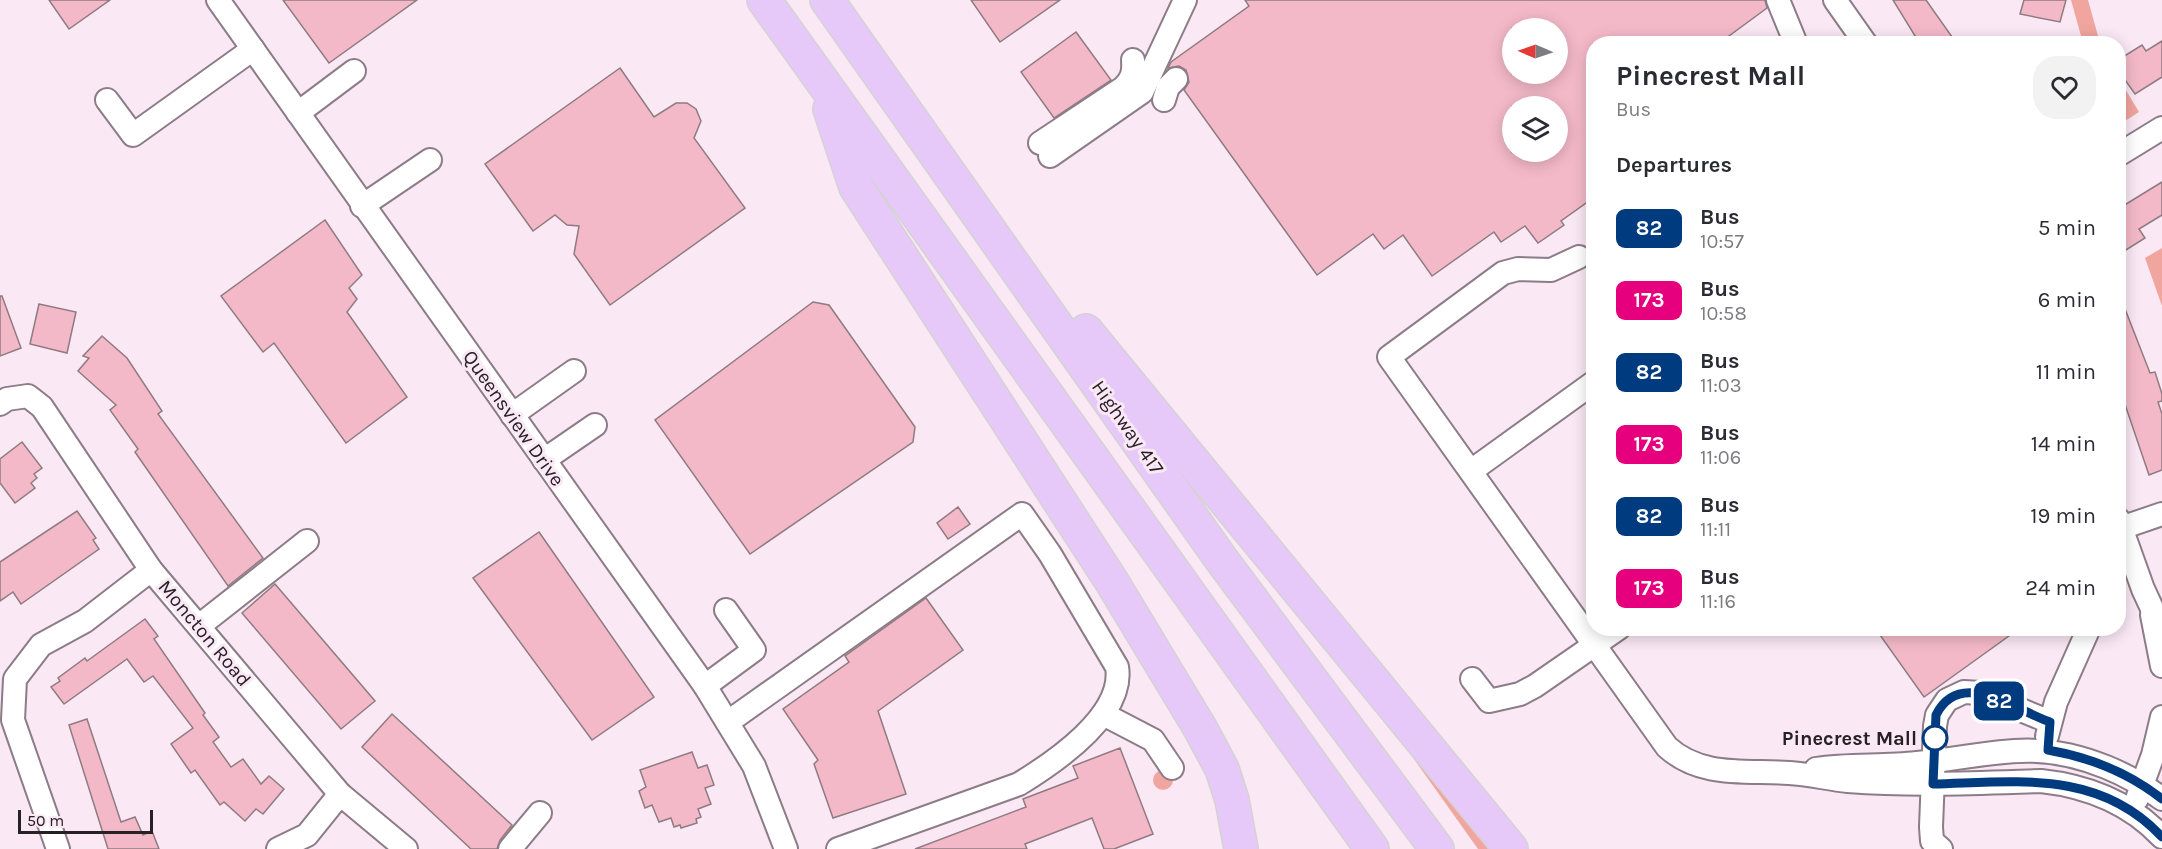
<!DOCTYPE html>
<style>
:root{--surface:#fff;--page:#f2f2f3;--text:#2b2b33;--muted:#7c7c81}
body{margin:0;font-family:Karla,sans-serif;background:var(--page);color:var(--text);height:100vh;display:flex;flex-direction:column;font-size:22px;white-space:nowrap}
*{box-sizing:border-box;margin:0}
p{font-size:20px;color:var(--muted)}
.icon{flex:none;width:33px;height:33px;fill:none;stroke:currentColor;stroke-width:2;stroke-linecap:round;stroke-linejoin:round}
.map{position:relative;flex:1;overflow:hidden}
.drawer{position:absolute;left:1586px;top:36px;width:540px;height:600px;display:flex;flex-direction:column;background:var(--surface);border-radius:24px;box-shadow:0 3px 15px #0003}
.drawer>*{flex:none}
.badge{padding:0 12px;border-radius:9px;font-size:21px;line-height:39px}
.needle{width:39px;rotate:272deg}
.controls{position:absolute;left:1502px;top:18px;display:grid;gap:12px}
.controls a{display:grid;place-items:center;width:66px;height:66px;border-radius:50%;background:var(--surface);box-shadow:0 3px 15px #0003;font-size:30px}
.scale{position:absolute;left:18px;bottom:15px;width:135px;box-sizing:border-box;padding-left:6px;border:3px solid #272025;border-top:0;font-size:16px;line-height:21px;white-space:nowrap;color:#272025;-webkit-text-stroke:4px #fae8f4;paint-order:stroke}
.map>.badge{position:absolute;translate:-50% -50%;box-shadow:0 0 0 3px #fff}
h2{padding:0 30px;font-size:22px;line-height:54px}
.round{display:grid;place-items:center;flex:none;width:63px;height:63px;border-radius:24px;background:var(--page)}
.head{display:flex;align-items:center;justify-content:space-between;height:102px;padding:0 30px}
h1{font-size:28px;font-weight:700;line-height:45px}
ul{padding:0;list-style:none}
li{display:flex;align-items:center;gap:18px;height:72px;padding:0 30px}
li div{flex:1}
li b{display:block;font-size:22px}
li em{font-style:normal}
li .badge{min-width:66px;font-weight:700;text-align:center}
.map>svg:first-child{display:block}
.green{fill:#f1a59f}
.building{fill:#f4b9c9;stroke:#8f7b80;stroke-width:1.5;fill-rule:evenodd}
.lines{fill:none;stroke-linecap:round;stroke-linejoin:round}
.minor-casing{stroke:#8c7c87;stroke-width:26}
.highway-casing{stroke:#d4d2d3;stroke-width:36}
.minor{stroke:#fff;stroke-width:22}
.highway{stroke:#e6c9f8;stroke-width:33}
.line-casing{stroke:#fff;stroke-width:14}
.line{stroke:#003b80;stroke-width:9}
.stop-dot{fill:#fff;stroke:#003b80;stroke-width:3}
.labels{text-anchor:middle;stroke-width:6;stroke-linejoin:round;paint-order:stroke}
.street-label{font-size:20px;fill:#272025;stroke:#fae8f4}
.stop-label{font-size:20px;font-weight:bold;fill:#272025;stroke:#fae8f4;text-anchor:end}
</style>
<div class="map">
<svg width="2162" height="849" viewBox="0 0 2162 849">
<rect width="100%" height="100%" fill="#fae8f4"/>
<g class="green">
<polygon points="2071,0 2088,0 2100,43 2083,43"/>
<polygon points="2118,77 2139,112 2125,121 2118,109"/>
<polygon points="2162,248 2162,306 2145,258"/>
<polygon points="1409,752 1496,849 1478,849"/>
<circle cx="1163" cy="780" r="10"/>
</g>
<g class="building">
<polygon points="49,0 110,0 69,29"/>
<polygon points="283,0 417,0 329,63"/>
<polygon points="971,0 1060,0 1000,42"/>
<path d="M1245,0H1765L1767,8L1718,44H1593V198L1561,221L1564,225L1538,243L1525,226L1501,242L1494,232L1432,276L1403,235L1384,249L1373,234L1317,275L1184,90L1189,82L1186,70L1179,66L1168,68L1171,62L1249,6ZM1512,28H1557V74H1512ZM1512,106H1557V152H1512Z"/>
<polygon points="1893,0 1926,0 1957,44 1920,44"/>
<polygon points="2024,0 2066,0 2060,22 2020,14"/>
<polygon points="1076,32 1111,80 1054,118 1021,72"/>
<polygon points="2162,41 2162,77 2135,94 2118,70 2118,60 2142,45 2146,51"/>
<polygon points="620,68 654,117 676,103 687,103 696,109 701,121 694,138 745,208 610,305 574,254 579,226 567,225 555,215 533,231 485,164"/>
<polygon points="2162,182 2162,215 2139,229 2145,238 2118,255 2118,209"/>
<polygon points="325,220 362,275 349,288 357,299 347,312 407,397 346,443 274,343 263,352 221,296"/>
<polygon points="2118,291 2150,373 2155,372 2162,394 2162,401 2158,402 2162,414 2162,470 2149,475 2118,384"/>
<polygon points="0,296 2,296 21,348 0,356"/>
<polygon points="813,302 829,305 915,427 913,442 750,554 655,420"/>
<polygon points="39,304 76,312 67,353 30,344"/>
<polygon points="102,336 127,358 162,411 158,414 263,558 228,586 135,452 138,449 110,410 116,405 78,371 89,358 83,356"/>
<polygon points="22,442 42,468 34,474 37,478 31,483 35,488 15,503 0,483 0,459"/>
<polygon points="958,507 970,524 948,539 937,523"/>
<polygon points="77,511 96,538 93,540 99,549 21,604 13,592 0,601 0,562"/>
<polygon points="539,532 654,697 592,740 473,578"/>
<polygon points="275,584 375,701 341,729 242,613"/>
<polygon points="926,598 963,650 878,711 906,794 833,818 814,764 818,760 783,709 849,662 845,656"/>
<polygon points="145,619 158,636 154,639 205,713 203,715 219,737 213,742 231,767 243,759 261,784 269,776 284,789 263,814 256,809 245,821 224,802 220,805 195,770 191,773 171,744 193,728 153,676 144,682 127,659 64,704 51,687 60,681 58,678 85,658 87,661"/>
<polygon points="1875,628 2020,628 1924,697"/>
<polygon points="392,714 512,825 500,840 497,849 471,849 362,747"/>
<polygon points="87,719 121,822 135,817 143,835 152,831 159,849 108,849 69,725"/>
<polygon points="1120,748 1153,834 1114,849 1104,849 1092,818 1025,844 1027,849 915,849 1026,807 1023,799 1078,778 1073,766"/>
<polygon points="692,752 698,768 707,765 714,785 705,788 711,804 698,809 701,817 696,819 697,823 681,828 680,825 674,827 671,818 659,822 652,805 645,808 639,791 646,787 640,770"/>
</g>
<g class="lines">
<g class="minor-casing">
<g id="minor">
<polyline points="218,0 705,686 754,766 786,849"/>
<polyline points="1778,0 1796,44"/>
<polyline points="1835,0 1866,44"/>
<polyline points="107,100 133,135 253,49"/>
<polyline points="1164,100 1168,87 1176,79"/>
<polyline points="298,113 354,71"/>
<path d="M1040,143L1123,88C1132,79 1134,73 1133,60"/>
<polyline points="2118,155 2162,128"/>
<polyline points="1050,156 1142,92 1185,0"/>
<polyline points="362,206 430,160"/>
<path d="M1579,257L1551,270L1518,269L1503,273L1389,357L1667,747C1701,778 1746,770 1789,773C1809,774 1828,779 1848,781C1913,786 1977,783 2041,781C2087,786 2130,803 2162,837"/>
<polyline points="0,404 7,399 28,396 42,407 151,570 340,794 406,849"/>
<polyline points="512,415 574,371"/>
<polyline points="544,460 595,425"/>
<polyline points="1471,471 1593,383"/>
<polyline points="2118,519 2143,589 2162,630"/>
<polyline points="2121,528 2162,514"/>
<polyline points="2152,615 2162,666"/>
<polyline points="199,626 307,541"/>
<polyline points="1472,679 1489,701 1520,694 1535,686 1619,628"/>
<polyline points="705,686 754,650 726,610"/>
<polyline points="1105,715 1153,740 1172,768"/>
<path d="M728,722L1022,514L1050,554L1117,667C1125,715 1055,762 1019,784L838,849"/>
<polyline points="2047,736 2056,702 2089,628"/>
<path d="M1816,769C1850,764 1883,767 1917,763C1992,756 2032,737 2106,767C2126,775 2145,786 2162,799"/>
<polyline points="2137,799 2153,755 2162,717"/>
<polyline points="58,849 13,720 15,679 41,645 85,621 151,570"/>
<polyline points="278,849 307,835 340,794"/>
<polyline points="510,849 540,813"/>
<polyline points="1941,849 1932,841 1931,827 1935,726 1937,715 1947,700 1964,692 1980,693 2050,722"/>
</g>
</g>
<g class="highway-casing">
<g id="highway">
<polyline points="764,0 1372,849"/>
<polyline points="827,0 1221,559 1437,849"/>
<polyline points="830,109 856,187 1112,582 1200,728 1222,769 1232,800 1241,849"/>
<polyline points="1086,331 1511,849"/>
</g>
</g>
<use href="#minor" class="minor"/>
<use href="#highway" class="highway"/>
</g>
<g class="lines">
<g class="line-casing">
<path id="line" d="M2162,799C2129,773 2088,757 2048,750L2050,722C2015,710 1960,667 1936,715L1933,784C2016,782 2099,769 2162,837"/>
</g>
<use href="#line" class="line"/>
</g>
<circle class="stop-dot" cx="1935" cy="738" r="12"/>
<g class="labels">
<g class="street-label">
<text transform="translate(514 418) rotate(55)" y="7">Queensview Drive</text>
<text transform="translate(1128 427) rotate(55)" y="7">Highway 417</text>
<text transform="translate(205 633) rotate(50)" y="7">Moncton Road</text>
</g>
<g class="stop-label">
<text x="1917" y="745">Pinecrest Mall</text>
</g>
</g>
</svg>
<div class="controls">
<a><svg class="needle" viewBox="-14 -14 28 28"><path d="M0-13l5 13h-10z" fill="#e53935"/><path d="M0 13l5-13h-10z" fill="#7c7c81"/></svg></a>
<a><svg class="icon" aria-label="layers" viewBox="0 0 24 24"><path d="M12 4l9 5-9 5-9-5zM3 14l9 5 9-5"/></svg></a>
</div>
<div class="scale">50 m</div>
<b class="badge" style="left:1999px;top:701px;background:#003b80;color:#fff">82</b>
<section class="drawer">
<div class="head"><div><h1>Pinecrest Mall</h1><p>Bus</p></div><a class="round"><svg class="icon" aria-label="heart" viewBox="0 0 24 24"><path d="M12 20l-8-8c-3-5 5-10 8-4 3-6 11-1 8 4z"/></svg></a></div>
<h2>Departures</h2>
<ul>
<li><span class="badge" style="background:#003b80;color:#fff">82</span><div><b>Bus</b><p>10:57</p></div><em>5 min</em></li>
<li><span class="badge" style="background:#e6007e;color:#fff">173</span><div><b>Bus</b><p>10:58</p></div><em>6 min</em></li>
<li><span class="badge" style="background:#003b80;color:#fff">82</span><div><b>Bus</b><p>11:03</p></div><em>11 min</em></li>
<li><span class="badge" style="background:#e6007e;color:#fff">173</span><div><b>Bus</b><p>11:06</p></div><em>14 min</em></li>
<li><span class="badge" style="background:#003b80;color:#fff">82</span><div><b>Bus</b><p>11:11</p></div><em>19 min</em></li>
<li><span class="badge" style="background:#e6007e;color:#fff">173</span><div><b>Bus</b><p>11:16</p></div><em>24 min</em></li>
</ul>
</section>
</div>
